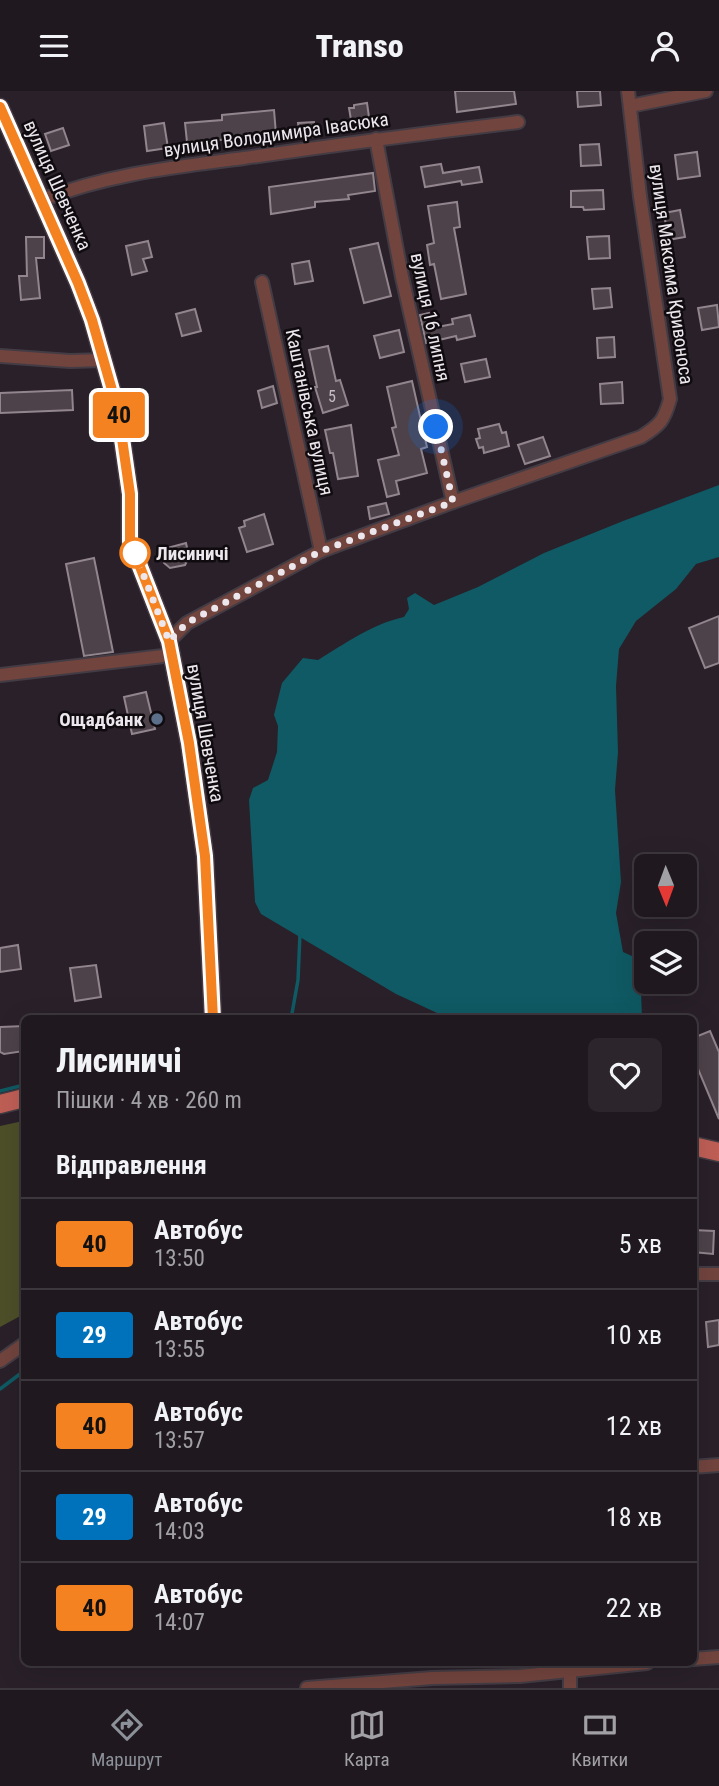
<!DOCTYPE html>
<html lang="uk">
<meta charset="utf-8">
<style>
:root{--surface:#1f181f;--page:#2c252c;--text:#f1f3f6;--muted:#a1a0a4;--line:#3c373d;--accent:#8c9099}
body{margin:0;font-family:"Roboto Condensed",sans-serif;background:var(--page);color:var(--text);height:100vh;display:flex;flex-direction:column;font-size:26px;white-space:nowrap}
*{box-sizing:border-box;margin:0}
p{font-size:23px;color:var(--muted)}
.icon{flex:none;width:38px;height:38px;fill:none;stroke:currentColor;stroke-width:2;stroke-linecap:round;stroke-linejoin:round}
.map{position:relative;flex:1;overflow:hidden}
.side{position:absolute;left:21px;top:924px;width:676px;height:651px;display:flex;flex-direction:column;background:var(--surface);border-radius:10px;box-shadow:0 7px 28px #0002,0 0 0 2px var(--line)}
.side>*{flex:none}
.badge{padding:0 14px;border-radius:5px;font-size:24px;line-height:46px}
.needle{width:46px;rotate:179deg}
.tools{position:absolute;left:634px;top:763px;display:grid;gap:14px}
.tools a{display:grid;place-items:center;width:63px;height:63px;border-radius:10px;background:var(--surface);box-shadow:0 7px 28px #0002,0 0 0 2px var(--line);font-size:35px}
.you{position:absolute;width:35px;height:35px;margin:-18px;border:5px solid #fff;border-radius:50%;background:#1a73e8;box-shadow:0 0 0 10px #1a73e833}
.map>.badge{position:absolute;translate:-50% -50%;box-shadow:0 0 0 4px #fff}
h2{padding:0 35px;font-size:26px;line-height:63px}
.round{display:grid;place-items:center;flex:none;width:74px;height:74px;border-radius:10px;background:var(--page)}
.headline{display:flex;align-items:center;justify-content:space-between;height:119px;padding:0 35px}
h1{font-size:33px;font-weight:800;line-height:52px}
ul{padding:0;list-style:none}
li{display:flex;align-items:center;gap:21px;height:91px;padding:0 35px;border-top:2px solid var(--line)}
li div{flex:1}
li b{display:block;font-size:26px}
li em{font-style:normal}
li .badge{min-width:77px;font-weight:700;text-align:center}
header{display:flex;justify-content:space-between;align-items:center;height:91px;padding:0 35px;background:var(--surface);font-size:32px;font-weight:800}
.dock{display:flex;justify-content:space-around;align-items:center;height:98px;border-top:2px solid var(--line);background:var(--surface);font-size:19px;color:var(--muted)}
.dock a{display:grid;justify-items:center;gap:4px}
.dock .on{color:var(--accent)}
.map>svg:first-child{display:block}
.green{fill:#4c4f28}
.water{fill:#0f5a64}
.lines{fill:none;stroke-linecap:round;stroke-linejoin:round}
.stream{stroke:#0f5a64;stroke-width:3.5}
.building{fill:#4d4249;stroke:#92858d;stroke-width:2}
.street-casing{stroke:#443c44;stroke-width:16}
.secondary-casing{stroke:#443c44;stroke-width:19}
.primary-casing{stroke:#443c44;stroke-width:21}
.street{stroke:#72443e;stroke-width:12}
.secondary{stroke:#9e544b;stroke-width:16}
.primary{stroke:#bf5f56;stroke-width:18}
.line-casing{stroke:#fff;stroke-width:16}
.line{stroke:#f58220;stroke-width:10}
.walk{stroke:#ece7ed;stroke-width:7;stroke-dasharray:0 12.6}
.stop-dot{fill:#fff;stroke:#f58220;stroke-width:3.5}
.service-dot{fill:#5c6f8a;stroke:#0f0b0f;stroke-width:2.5}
.labels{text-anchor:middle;stroke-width:5;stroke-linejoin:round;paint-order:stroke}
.number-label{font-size:16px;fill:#c4bec4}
.street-label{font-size:19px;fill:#ece7ed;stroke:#0f0b0f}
.stop-label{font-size:19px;font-weight:bold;fill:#ece7ed;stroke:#0f0b0f;text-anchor:start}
.poi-label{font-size:19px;font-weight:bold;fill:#ece7ed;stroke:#0f0b0f;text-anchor:end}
</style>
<header><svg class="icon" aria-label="menu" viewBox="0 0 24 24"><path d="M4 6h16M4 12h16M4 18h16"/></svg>Transo<svg class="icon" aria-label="person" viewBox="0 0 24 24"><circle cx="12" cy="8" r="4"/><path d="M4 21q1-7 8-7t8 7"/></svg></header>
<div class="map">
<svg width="719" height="1597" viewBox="0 0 719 1597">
<rect width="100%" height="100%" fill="#292029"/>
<polygon class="green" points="23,1030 24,1037 24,1223 0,1236 0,1035"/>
<path class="water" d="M719,394V466L696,473L676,498L636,530L619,558L616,595L618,661L615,699L621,791L616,822L623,861L632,865L641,900L642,927H448L396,903L261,823L255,811L249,709L253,697L268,689L277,661L278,635L274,624L282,592L303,567L318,569C346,552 372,533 404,526L409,518L407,507L415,502L434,514L478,496L544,462L623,430Z"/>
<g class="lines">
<g class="stream">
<polyline points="291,928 298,889 300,843"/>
<polyline points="0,1000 24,994"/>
<polyline points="0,1298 24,1280"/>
</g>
</g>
<g class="building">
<polygon points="455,0 514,0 516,13 457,21"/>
<polygon points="577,0 600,0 601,14 578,16"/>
<polygon points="367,12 370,33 352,35 349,17 354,17 354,14"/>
<polygon points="274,19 276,43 210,50 210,54 199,55 199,50 187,51 185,32 222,29 222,24"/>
<polygon points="314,31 315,45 300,47 298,32"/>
<polygon points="164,32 168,57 147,60 144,35"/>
<polygon points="63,37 69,54 51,60 45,43"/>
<polygon points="599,53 601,74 581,75 580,54"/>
<polygon points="697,61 700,85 678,88 675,64"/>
<polygon points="441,73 443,82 479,76 482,91 462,94 461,90 425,96 421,76"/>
<polygon points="373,82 375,100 348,104 349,108 315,111 315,116 271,123 269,96"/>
<polygon points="603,99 604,118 584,119 583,116 571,116 571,100"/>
<polygon points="457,111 460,136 454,137 466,203 441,208 434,173 430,174 427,154 434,152 428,115"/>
<polygon points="680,119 685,146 668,149 664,122"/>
<polygon points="609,145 610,167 589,168 587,146"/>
<polygon points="26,146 44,146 44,167 36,167 40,207 21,209 19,185 27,185"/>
<polygon points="148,150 152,166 143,168 147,180 132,184 126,155"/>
<polygon points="378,152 391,205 364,212 350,158"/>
<polygon points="309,170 313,190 295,193 292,173"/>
<polygon points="610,197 612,216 594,218 592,198"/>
<polygon points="717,214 719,236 702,239 698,217"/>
<polygon points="195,218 201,240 182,245 176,223"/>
<polygon points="429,222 432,237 453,233 452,228 470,224 475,245 457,249 456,245 426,252 420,224"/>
<polygon points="399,239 404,261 380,267 374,245"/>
<polygon points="614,246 615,266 598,267 597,247"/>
<polygon points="328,255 336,290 340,289 348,314 323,322 315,296 317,296 309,259"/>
<polygon points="486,268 490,286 465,291 461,273"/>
<polygon points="412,290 427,356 421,358 427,382 396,390 399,403 387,406 378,369 399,364 392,337 396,336 387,296"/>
<polygon points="622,291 623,312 601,313 600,293"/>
<polygon points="273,295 277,312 262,317 258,300"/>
<polygon points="72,299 73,319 0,322 0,302"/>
<polygon points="499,333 502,342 506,341 509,355 484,362 483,356 479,357 476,348 480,347 478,338"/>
<polygon points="351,334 358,385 338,388 333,362 330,362 325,339"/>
<polygon points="543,346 550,365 525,373 518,354"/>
<polygon points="386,412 389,423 370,428 368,416"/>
<polygon points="264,423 273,453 247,461 239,437 245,435 244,430"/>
<polygon points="186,452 189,466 185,474 170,477 164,472 160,459"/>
<polygon points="94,467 113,561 84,565 66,473"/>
<polygon points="719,525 719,572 705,577 689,537"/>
<polygon points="146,601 155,638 132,643 124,606"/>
<polygon points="18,854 21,878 0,881 0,857"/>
<polygon points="96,874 101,906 75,910 70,877"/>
<polygon points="24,935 24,960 4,963 0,961 0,936"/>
<polygon points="710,940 719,961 719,1028 693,966 693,947"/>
<polygon points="693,1139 714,1140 713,1163 693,1161"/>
<polygon points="719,1229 719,1254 708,1256 706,1231"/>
</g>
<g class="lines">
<g class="street-casing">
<g id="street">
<polyline points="630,15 706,0"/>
<polyline points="376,48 402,186 453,411"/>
<path d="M42,109C107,83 175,76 244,67C335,54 426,42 518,31"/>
<polyline points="262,191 321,460"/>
<polyline points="0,265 70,270 104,269"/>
<path d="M169,550L187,532L321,460L453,411L641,346C660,334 664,330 670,308L640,105L628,0"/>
<polyline points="0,584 172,564"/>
<polyline points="693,1183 719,1183"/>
<polyline points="0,1270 24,1253"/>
<polyline points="693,1376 719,1374"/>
<polyline points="693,1568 719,1566"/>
<polyline points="570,1580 570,1597"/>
<polyline points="307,1597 432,1587 520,1585 647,1572"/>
</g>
</g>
<g class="secondary-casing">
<polyline id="secondary" points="0,16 78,192 92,229 118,320 130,403 130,450 169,550 189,652 205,765 213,928"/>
</g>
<g class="primary-casing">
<g id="primary">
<polyline points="0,1013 24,1007"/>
<polyline points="693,1055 719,1061"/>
</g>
</g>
<use href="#street" class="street"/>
<use href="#secondary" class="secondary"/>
<use href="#primary" class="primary"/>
</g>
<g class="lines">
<g class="line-casing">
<polyline id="line" points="0,16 78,192 92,229 118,320 130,403 130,450 169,550 189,652 205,765 213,928"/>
</g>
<use href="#line" class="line"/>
<polyline class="walk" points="135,462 169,550 187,532 321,460 453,411 436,336"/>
</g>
<circle class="stop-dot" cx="135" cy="462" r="14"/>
<circle class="service-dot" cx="157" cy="628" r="7"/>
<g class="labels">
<g class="number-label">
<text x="332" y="311">5</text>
</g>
<g class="street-label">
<text transform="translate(276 43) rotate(-8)" y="7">вулиця Володимира Івасюка</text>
<text transform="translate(58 94) rotate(66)" y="7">вулиця Шевченка</text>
<text transform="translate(672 183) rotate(82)" y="7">вулиця Максима Кривоноса</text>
<text transform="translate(431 226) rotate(78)" y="7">вулиця 16 липня</text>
<text transform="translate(310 321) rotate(78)" y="7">Каштанівська вулиця</text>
<text transform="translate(206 642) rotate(80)" y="7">вулиця Шевченка</text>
</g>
<g class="stop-label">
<text x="156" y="469">Лисиничі</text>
</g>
<g class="poi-label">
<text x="143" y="635">Ощадбанк</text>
</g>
</g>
</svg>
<div class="tools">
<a><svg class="needle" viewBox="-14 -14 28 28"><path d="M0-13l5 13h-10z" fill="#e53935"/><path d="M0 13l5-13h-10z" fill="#a1a0a4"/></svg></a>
<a><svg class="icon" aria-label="layers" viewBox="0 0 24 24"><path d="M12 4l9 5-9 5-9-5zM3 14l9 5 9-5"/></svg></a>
</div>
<div class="you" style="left:436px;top:336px"></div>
<b class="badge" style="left:119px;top:324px;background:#f58220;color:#111">40</b>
<section class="side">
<div class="headline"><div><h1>Лисиничі</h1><p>Пішки · 4 хв · 260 m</p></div><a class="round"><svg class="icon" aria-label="heart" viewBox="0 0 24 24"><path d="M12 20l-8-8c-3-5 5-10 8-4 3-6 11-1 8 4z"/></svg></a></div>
<h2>Відправлення</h2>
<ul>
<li><span class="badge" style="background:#f58220;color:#111">40</span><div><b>Автобус</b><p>13:50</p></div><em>5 хв</em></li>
<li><span class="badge" style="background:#0072bc;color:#fff">29</span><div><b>Автобус</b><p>13:55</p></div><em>10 хв</em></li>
<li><span class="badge" style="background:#f58220;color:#111">40</span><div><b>Автобус</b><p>13:57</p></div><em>12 хв</em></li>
<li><span class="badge" style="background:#0072bc;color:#fff">29</span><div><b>Автобус</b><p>14:03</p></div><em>18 хв</em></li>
<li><span class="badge" style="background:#f58220;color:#111">40</span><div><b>Автобус</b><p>14:07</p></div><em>22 хв</em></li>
</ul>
</section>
</div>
<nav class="dock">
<a class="on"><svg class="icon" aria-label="directions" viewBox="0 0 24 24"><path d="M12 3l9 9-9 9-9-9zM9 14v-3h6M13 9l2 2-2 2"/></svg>Маршрут</a>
<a><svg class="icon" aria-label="map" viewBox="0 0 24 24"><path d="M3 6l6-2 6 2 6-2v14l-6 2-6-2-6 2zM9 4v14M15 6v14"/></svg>Карта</a>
<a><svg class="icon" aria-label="tickets" viewBox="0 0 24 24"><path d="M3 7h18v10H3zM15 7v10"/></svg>Квитки</a>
</nav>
